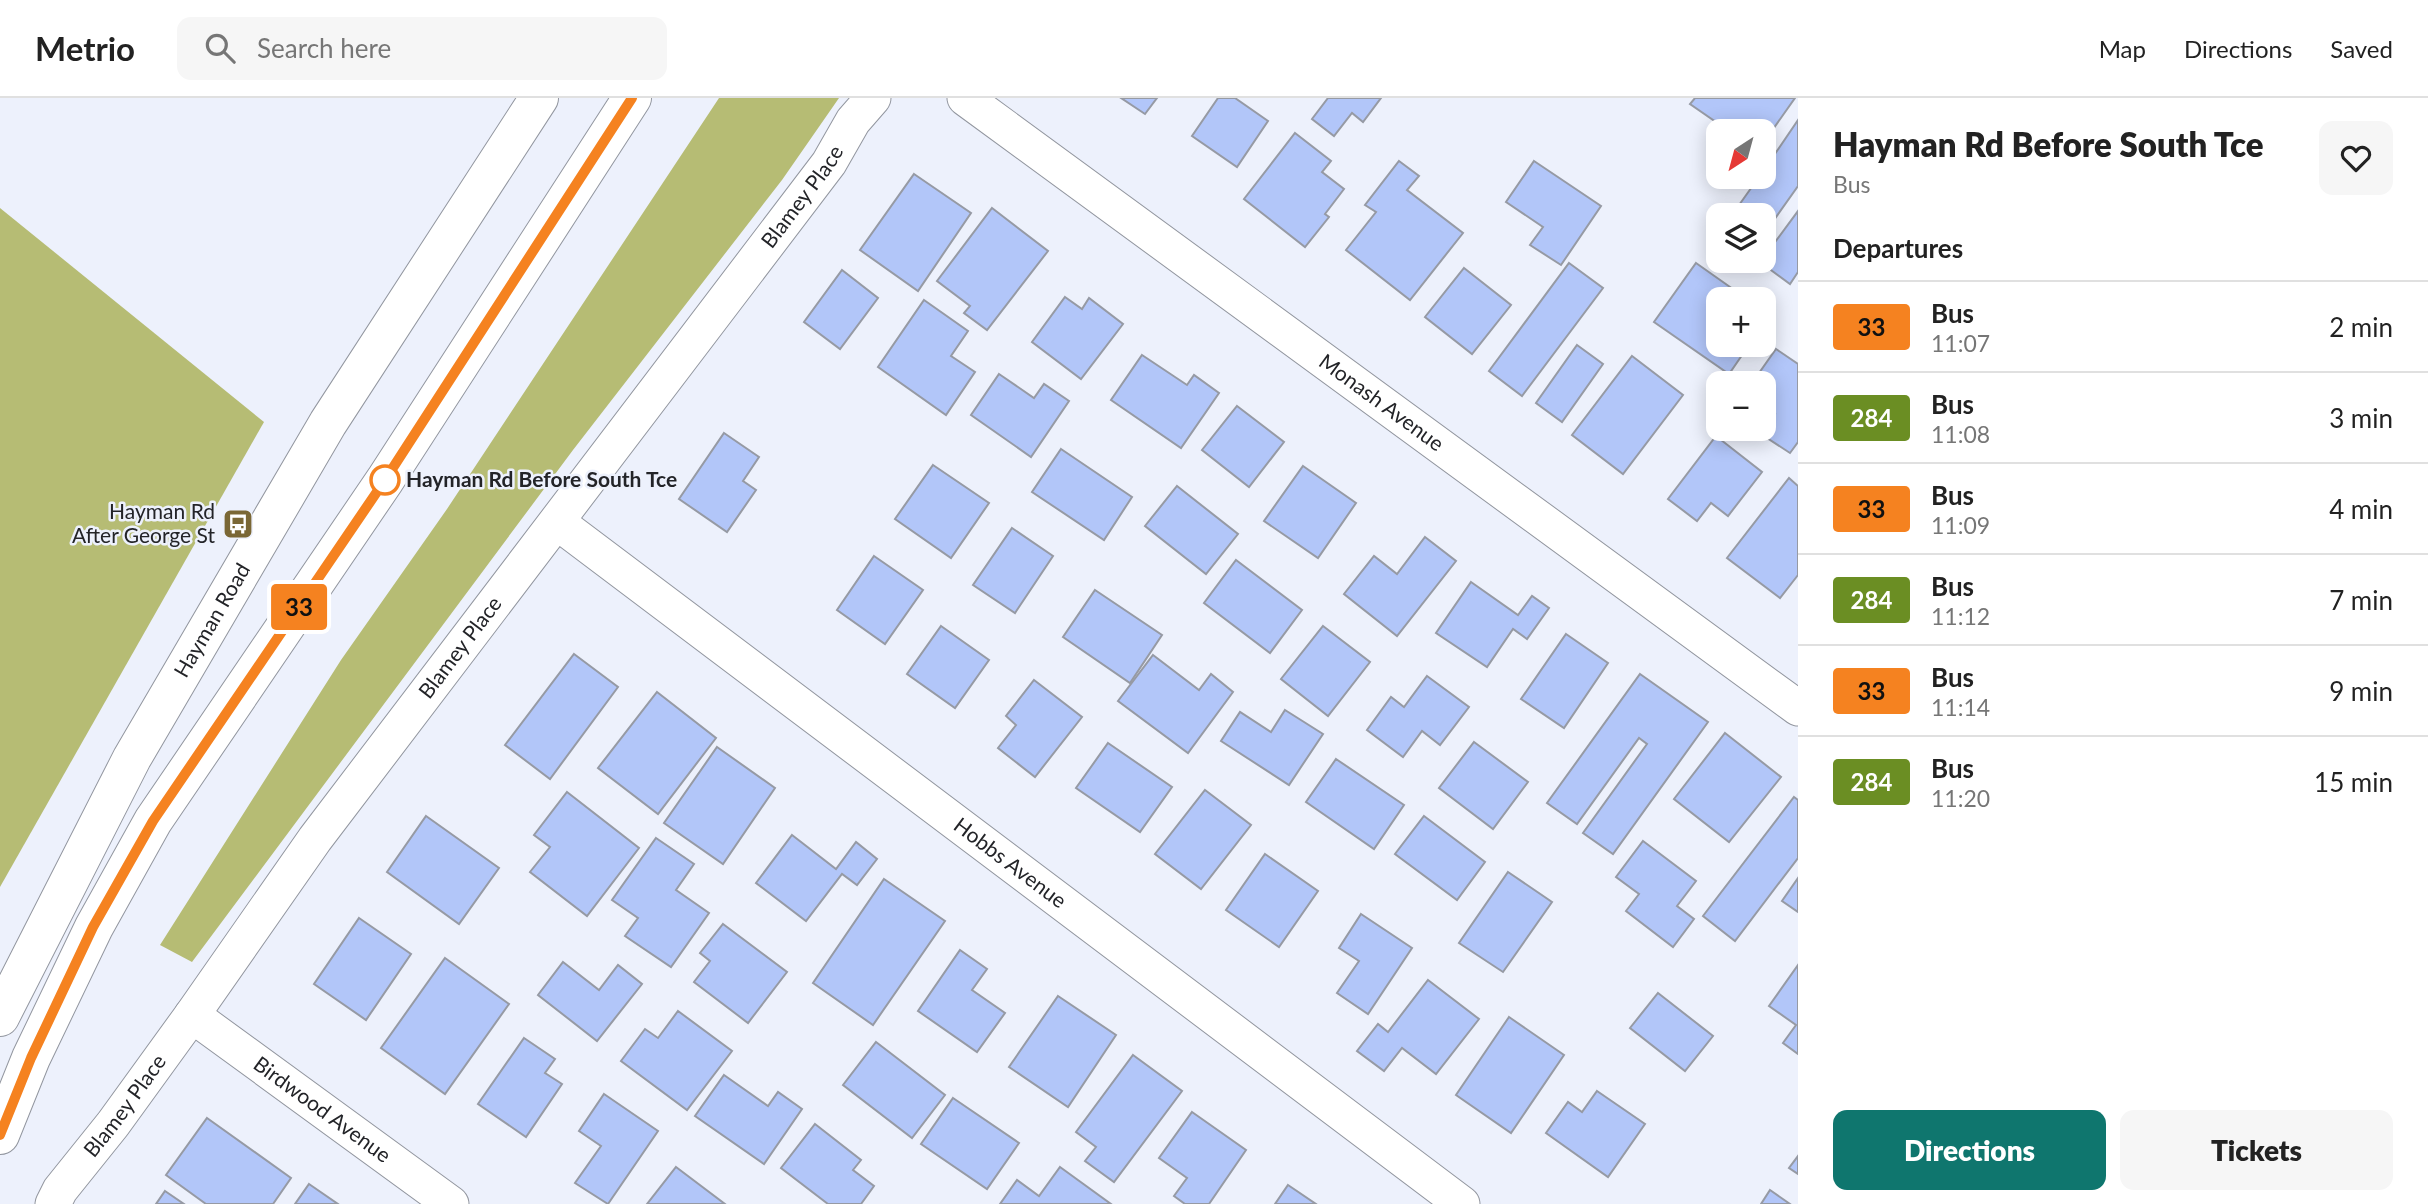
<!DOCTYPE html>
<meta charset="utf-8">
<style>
:root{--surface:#fff;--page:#f6f6f6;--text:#222;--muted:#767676;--line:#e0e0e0;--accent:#0f766e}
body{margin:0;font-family:Lato,sans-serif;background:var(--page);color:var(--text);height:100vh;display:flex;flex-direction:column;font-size:26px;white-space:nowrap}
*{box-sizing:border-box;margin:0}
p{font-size:23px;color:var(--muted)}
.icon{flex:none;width:38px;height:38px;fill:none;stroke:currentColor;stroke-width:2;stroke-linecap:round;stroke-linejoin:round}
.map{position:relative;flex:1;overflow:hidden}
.panel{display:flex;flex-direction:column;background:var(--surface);width:630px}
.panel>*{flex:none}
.badge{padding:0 14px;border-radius:5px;font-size:24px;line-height:46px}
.needle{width:46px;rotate:216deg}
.buttons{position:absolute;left:1706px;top:21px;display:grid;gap:14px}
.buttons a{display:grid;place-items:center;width:70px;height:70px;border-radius:14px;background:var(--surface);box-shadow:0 4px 18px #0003;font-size:35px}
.map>.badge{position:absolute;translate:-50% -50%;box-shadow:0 0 0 4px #fff}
h2{padding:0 35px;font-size:26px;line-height:63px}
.round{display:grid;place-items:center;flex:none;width:74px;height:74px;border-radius:14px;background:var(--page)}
.overview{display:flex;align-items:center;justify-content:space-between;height:119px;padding:0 35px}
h1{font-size:33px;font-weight:800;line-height:52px}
.cta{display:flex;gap:14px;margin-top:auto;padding:14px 35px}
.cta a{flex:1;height:80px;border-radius:14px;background:var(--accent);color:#fff;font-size:28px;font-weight:800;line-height:80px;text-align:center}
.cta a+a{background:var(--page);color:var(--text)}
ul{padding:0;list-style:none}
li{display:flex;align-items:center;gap:21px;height:91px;padding:0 35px;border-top:2px solid var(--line)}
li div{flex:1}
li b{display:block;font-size:26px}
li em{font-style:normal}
li .badge{min-width:77px;font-weight:700;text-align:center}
header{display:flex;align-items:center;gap:42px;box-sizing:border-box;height:98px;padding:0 35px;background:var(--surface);border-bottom:2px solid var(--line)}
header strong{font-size:33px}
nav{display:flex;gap:38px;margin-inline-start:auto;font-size:24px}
.search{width:490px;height:63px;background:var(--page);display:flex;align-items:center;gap:18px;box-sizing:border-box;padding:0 24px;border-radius:14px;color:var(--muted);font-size:26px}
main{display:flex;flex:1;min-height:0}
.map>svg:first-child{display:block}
.forest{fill:#b6bc74}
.building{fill:#b2c6f9;stroke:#969aa4;stroke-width:2}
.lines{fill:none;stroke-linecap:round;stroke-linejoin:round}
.street-casing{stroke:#92969f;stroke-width:37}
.primary-casing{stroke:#92969f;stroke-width:40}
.street{stroke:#fff;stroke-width:35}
.primary{stroke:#fff;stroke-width:38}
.line-casing{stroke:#fff;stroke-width:16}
.line{stroke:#f58220;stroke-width:10}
.stop-dot{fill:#fff;stroke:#f58220;stroke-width:3.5}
.labels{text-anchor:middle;stroke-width:5;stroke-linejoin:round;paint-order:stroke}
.street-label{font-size:21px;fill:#232428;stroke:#edf1fc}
.stop-label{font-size:21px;font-weight:bold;fill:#232428;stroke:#edf1fc;text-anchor:start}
.poi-label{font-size:21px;fill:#232428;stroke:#edf1fc;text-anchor:end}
</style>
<header>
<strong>Metrio</strong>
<div class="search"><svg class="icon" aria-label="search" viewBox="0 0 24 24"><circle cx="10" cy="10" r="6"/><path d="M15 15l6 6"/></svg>Search here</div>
<nav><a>Map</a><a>Directions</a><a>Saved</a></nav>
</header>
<main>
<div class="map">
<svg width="1798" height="1106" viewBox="0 0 1798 1106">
<rect width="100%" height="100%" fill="#edf1fc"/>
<g class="forest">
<polygon points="719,0 839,0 782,82 573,352 192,864 160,847 341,562 447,411"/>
<polygon points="0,110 264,324 0,789"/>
</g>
<g class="building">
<polygon points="1121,0 1157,0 1145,16"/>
<polygon points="1218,0 1235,0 1268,23 1237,69 1192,38"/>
<polygon points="1328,0 1381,0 1363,24 1352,15 1334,38 1312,21"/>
<polygon points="1695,0 1795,0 1764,44 1764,33 1729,33 1690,6"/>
<polygon points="1798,22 1798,88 1764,136 1764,117 1732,117 1759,79 1764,79 1764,72"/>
<polygon points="1295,35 1331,63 1322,74 1344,91 1325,116 1329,119 1305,149 1244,101"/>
<polygon points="1399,63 1419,78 1407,92 1463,135 1410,202 1346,152 1376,114 1365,107"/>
<polygon points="1534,63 1601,108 1561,167 1530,147 1543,129 1506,104"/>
<polygon points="914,76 971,115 918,193 860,152"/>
<polygon points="992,110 1048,153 987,232 964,215 970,208 937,183"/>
<polygon points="1798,113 1798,174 1790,186 1760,164 1764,163 1764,159"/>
<polygon points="1569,165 1603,190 1522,298 1489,273"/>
<polygon points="1696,165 1747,201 1718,201 1718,247 1749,247 1729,276 1654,224"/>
<polygon points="1464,170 1511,207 1472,256 1425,219"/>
<polygon points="842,172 878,200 840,251 804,224"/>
<polygon points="1065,199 1082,211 1089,200 1123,226 1081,281 1032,244"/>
<polygon points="924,202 968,233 951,258 975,274 946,317 878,269"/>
<polygon points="1577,247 1603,266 1562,324 1536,305"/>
<polygon points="1776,251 1798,266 1798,344 1790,355 1761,336 1775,316 1764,309 1764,285 1752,285"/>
<polygon points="1142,257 1187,287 1194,277 1219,295 1181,350 1111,302"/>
<polygon points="1632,258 1683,297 1623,376 1572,337"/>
<polygon points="999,276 1034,300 1044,286 1069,303 1031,359 971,317"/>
<polygon points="1237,308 1284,344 1249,389 1202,352"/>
<polygon points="724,335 759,359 743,383 756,392 727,434 679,401"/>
<polygon points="1716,338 1762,374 1728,418 1711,405 1697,423 1668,401"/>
<polygon points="1061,351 1132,399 1104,442 1032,394"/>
<polygon points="933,367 989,405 951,460 895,421"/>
<polygon points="1303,368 1356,405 1318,460 1264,423"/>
<polygon points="1789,380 1798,388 1798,477 1780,500 1727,460"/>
<polygon points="1177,388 1238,436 1206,476 1145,428"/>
<polygon points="1012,430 1053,458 1015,515 973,487"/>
<polygon points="1425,439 1456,463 1397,538 1344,496 1374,458 1397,476"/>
<polygon points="874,458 923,492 885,546 837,512"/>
<polygon points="1236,462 1302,512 1270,555 1204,505"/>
<polygon points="1471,484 1518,517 1532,498 1549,510 1527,541 1513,531 1487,569 1436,535"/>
<polygon points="1095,492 1162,537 1130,585 1063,539"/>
<polygon points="941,528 989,562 955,610 907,576"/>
<polygon points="1323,528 1370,564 1328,618 1281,581"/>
<polygon points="1566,536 1608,565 1564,630 1521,601"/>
<polygon points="574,556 618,589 550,681 505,647"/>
<polygon points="1153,557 1199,592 1211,576 1233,594 1188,655 1118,603"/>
<polygon points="1640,576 1708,624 1613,756 1583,735 1647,646 1639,640 1577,726 1547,705"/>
<polygon points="1427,578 1469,609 1440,647 1422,633 1403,659 1367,632 1391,599 1404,609"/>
<polygon points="1034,582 1082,619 1035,679 998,650 1016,627 1006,618"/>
<polygon points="657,594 716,640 658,716 598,670"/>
<polygon points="1285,612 1323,636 1289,687 1221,643 1240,614 1271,634"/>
<polygon points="1725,635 1781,679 1729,744 1674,701"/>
<polygon points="1474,644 1528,684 1493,731 1439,690"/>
<polygon points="1108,645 1172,689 1140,734 1076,690"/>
<polygon points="717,649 775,690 723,766 664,725"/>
<polygon points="1336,661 1404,707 1374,751 1306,704"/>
<polygon points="1205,692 1251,727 1201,791 1155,756"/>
<polygon points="567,694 639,750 587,818 530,774 550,749 534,737"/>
<polygon points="1794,699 1798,702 1798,760 1735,843 1703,818"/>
<polygon points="426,718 499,770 459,826 387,774"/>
<polygon points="1424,718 1485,764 1457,802 1395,756"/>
<polygon points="792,737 836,771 856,744 877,761 857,787 842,776 806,823 756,785"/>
<polygon points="656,740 694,766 676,792 709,815 671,869 625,838 638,820 612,802"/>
<polygon points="1643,743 1696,783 1677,808 1694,821 1673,849 1626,813 1639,796 1616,779"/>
<polygon points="1265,756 1318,793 1279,849 1226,812"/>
<polygon points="1508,774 1552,804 1503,874 1459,845"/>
<polygon points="1798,780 1798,814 1782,803"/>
<polygon points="884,781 945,823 873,927 813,885"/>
<polygon points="1361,816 1412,850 1368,916 1337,895 1359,863 1339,850"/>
<polygon points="359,820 411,856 366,922 314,886"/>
<polygon points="723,826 787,874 748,925 694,884 710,863 700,855"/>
<polygon points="960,852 987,871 972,892 1005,915 977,954 918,913"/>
<polygon points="445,860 509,906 445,996 381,950"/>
<polygon points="563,864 599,892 618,867 642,886 597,943 538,897"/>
<polygon points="1798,867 1798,956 1783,945 1796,927 1769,908"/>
<polygon points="1428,882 1479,921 1436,976 1402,950 1384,973 1357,953 1378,926 1388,934"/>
<polygon points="1658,895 1713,938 1685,973 1630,930"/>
<polygon points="1058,898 1116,937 1068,1009 1009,969"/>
<polygon points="678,913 732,953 687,1012 621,963 645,931 658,940"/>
<polygon points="1509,919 1564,957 1511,1035 1456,997"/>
<polygon points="524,940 555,961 545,975 562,986 526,1039 478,1006"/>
<polygon points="876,944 945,997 912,1040 843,987"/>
<polygon points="1133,957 1182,993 1114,1084 1085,1063 1096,1049 1076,1034"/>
<polygon points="724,977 768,1008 778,994 802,1011 764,1066 695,1018"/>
<polygon points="1597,993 1645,1026 1608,1079 1546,1035 1568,1004 1582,1014"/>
<polygon points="604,996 658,1033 608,1106 575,1085 601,1048 579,1033"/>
<polygon points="953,1000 1019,1045 987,1091 921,1046"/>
<polygon points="1192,1014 1246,1052 1209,1106 1185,1106 1174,1098 1187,1080 1159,1060"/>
<polygon points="207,1020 291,1080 273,1106 206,1106 166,1077"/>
<polygon points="815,1026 861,1062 853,1072 874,1088 861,1106 828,1106 781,1070"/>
<polygon points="1798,1058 1798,1076 1789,1070"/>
<polygon points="676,1069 725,1106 647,1106"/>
<polygon points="1060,1069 1111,1106 1000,1106 1017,1082 1039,1098"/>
<polygon points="309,1086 338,1106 295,1106"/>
<polygon points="1288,1087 1316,1106 1275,1106"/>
<polygon points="1770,1092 1790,1106 1761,1106"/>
<polygon points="165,1093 184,1106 156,1106"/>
</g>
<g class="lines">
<g class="street-casing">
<g id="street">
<path id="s1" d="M965,0L1798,610"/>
<path id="s2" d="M557,424L1462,1106"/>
<path id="s3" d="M192,917L451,1106"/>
<path id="s4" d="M53,1106L60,1092L113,1026L192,917L315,741L829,65L853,23L873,0"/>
</g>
</g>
<g class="primary-casing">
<g id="primary">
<path id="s5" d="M0,919L132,660L328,325L539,0"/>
<polyline points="0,1037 31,960 94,829 153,723 385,382 632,0"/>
</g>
</g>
<use href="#street" class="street"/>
<use href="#primary" class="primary"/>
</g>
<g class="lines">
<g class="line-casing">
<polyline id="line" points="0,1037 31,960 93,829 153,723 385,382 632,0"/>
</g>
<use href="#line" class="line"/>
</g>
<defs>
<g id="bus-square" transform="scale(1.575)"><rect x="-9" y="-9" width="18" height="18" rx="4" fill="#7a6735" stroke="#edf1fc"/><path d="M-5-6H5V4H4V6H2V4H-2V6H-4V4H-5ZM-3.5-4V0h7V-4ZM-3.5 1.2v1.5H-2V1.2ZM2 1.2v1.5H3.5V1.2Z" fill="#fff"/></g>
</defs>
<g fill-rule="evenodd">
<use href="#bus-square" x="238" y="426"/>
</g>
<circle class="stop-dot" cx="385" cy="382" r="14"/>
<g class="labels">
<g class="street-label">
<text dy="7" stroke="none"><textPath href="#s4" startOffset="1256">Blamey Place</textPath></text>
<text dy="7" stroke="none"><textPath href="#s1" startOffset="516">Monash Avenue</textPath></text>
<text dy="7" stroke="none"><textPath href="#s5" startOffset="450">Hayman Road</textPath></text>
<text dy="7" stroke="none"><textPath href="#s4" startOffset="690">Blamey Place</textPath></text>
<text dy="7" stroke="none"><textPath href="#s2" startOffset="567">Hobbs Avenue</textPath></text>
<text dy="7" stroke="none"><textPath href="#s4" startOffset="122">Blamey Place</textPath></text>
<text dy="7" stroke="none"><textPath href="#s3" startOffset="161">Birdwood Avenue</textPath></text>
</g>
<g class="stop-label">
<text x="406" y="389">Hayman Rd Before South Tce</text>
</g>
<g class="poi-label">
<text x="215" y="421">Hayman Rd<tspan x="215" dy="24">After George St</tspan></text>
</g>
</g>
</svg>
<div class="buttons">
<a><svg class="needle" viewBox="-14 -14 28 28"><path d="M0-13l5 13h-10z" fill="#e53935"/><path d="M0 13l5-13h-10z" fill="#767676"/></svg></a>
<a><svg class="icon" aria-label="layers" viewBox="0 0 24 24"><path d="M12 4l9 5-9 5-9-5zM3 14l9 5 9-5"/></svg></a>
<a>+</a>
<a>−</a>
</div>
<b class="badge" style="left:299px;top:509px;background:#f58220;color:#111">33</b>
</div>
<section class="panel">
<div class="overview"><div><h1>Hayman Rd Before South Tce</h1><p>Bus</p></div><a class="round"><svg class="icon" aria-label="heart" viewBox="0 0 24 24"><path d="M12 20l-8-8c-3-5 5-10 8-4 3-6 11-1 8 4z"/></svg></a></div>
<h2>Departures</h2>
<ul>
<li><span class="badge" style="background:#f58220;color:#111">33</span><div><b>Bus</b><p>11:07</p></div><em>2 min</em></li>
<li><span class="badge" style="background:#6b8e23;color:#fff">284</span><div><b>Bus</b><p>11:08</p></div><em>3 min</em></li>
<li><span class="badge" style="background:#f58220;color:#111">33</span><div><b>Bus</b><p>11:09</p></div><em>4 min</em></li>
<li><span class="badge" style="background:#6b8e23;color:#fff">284</span><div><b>Bus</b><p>11:12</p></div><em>7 min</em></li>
<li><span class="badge" style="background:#f58220;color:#111">33</span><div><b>Bus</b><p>11:14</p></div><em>9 min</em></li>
<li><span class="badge" style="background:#6b8e23;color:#fff">284</span><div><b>Bus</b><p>11:20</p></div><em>15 min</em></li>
</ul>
<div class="cta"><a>Directions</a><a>Tickets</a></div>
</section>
</main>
